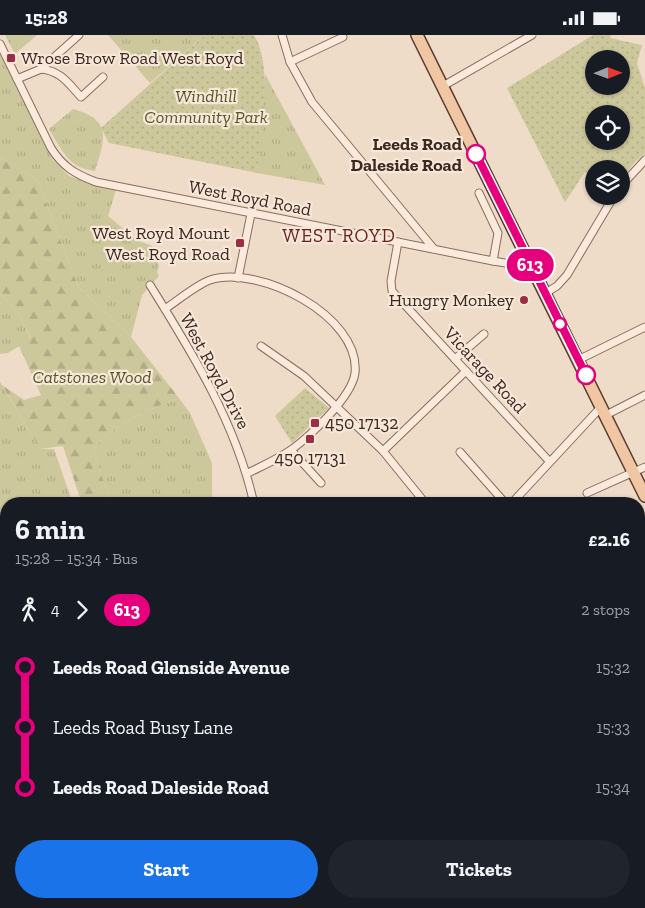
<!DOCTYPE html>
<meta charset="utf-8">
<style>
:root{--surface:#171b24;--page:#20242c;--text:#f1f3f6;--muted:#9ea1a6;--accent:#1a73e8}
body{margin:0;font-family:"Zilla Slab",serif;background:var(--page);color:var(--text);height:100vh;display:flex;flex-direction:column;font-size:19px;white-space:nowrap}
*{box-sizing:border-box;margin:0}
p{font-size:16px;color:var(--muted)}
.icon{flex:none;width:28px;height:28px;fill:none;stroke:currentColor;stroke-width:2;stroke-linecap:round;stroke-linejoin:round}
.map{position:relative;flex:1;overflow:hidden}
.drawer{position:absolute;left:0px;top:462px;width:645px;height:411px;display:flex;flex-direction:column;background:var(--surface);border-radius:20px 20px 0 0;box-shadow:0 1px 4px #0004}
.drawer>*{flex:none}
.badge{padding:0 10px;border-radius:16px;font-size:18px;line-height:32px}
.needle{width:32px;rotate:89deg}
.controls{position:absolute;left:585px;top:15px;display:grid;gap:10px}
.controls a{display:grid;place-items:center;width:45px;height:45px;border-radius:50%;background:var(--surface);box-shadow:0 1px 4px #0004;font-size:25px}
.map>.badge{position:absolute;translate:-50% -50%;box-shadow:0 0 0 2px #fff}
.legs{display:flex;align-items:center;gap:8px;height:55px;padding:0 15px;font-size:16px}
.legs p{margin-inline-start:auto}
.head{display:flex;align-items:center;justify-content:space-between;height:85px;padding:0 15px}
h1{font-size:28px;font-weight:700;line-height:38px}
.cta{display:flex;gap:10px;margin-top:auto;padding:10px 15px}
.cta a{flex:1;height:58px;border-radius:30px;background:var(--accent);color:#fff;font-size:20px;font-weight:700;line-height:58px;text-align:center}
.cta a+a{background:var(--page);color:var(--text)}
ul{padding:0 15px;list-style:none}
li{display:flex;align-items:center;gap:18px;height:60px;font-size:19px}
li i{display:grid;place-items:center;width:8px;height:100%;margin:0 6px;background:currentColor}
li i::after{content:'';width:12px;height:12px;margin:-6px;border:4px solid;border-radius:50%;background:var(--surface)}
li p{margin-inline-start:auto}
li:first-child i{background:linear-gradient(#0000 50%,currentColor 0)}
li:last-child i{background:linear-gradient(currentColor 50%,#0000 0)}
.status{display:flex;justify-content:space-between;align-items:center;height:35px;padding:0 25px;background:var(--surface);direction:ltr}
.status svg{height:14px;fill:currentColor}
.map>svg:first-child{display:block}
.grass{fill:url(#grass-tufts)}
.forest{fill:url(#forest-firs)}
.park{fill:url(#park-dots);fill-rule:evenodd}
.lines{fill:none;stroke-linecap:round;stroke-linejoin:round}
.street-casing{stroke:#8a6c5d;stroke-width:9}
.secondary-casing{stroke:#6c4d40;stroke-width:12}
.primary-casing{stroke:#583b31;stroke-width:14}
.street{stroke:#f9eadc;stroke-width:7}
.secondary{stroke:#f9eadc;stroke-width:10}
.primary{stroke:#f0c7a2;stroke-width:11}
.line-1-casing{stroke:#fff;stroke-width:11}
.line-1{stroke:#e6007e;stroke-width:8}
.poi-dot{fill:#992e45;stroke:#f6e7d8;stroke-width:2}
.stop-1-dot{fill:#fff;stroke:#e6007e;stroke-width:2.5}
.labels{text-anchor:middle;stroke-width:4.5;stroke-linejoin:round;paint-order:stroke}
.poi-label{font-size:18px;fill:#3b2821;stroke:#f6e7d8;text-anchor:start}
.park-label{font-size:18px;font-style:italic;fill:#555727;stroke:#f6e7d8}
.stop-label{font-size:18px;font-weight:bold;fill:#3b2821;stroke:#f6e7d8;text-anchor:end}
.street-label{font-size:18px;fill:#3b2821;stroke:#f6e7d8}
.neighbourhood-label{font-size:19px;letter-spacing:1px;fill:#672120;stroke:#f6e7d8}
</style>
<div class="status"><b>15:28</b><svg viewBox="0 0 49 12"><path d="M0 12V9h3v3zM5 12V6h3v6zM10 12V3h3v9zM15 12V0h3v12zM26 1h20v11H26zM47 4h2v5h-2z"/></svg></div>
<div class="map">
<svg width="645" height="873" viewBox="0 0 645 873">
<defs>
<pattern id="grass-tufts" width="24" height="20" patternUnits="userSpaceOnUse" patternTransform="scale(1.25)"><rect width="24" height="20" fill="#cdc89c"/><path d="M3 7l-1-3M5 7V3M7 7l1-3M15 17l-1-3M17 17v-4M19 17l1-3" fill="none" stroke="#b1ac86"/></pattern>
<pattern id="forest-firs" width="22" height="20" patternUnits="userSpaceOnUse" patternTransform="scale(1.25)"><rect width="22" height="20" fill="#cdc89c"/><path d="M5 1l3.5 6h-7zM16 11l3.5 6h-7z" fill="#b1ac86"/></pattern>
<pattern id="park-dots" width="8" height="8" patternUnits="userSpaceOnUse" patternTransform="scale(1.25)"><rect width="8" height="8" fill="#cdc89c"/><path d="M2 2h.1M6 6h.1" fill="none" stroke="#b1ac86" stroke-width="1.8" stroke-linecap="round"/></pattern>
</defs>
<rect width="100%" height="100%" fill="#eedbc8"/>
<g class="grass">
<polygon points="5,0 37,0 15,19"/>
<polygon points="108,0 205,0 150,48"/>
<polygon points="0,19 53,125 69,141 116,155 108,181 137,205 152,211 159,231 157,237 159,241 142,260 131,302 78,251 37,144 0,123"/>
<polygon points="265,39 325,150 257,138"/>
<path d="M73,74C113,85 105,105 95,136C68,133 62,115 49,94Z"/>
<polygon points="0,259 19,279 31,304 8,318 0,319"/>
<polygon points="0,347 40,414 54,414 73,469 6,469 6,703 0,708"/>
<path d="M179,363L190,378L212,428V469H111L93,414C116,387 146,376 179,363Z"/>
<polygon points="0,715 6,721 6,767 0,770"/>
<polygon points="6,778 6,868 175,868 177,873 0,873 0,781"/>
</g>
<g class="forest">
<path d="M0,123L37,144L78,251L131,302L179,363C146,376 116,387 93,414L111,469H82L63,411L40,414L2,350L24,365L41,360L19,311L31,303L19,279L0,259Z"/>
<polygon points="229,868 366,868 368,873 232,873"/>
</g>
<g class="park">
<path d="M205,0H254C274,32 260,100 257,138L109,108L101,93Z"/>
<path d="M593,0H611L610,3L642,10L637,28L645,53V119L636,126L621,144V134H594V141L585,137L565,167L507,53ZM594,24H621V51H594ZM594,79H621V106H594Z"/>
<polygon points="305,353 329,373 292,408 275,381"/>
</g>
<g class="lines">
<g class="street-casing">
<g id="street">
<polyline points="282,0 290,27 312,67 434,214"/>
<path d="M0,9L51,113C63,132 75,139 96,147L493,226L518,230L529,228"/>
<polyline points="290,27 343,2"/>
<path d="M41,34C61,36 68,48 81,62L103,42"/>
<polyline points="17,44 41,34 79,0"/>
<polyline points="443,51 532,0"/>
<polyline points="621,151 645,125"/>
<polyline points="479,158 498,198 493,226"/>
<polyline points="398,207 391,246 392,256 549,426"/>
<polyline points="238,243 251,179"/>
<path d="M150,250C193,319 236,388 254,469"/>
<polyline points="544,259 557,251 567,240 614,161"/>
<path d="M165,274C177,266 196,250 210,245C258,229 361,281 355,338C352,362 310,401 291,415C278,424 262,431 248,438"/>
<polyline points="261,311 304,341 383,416 426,469"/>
<polyline points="455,324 484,299"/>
<polyline points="578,325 645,292"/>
<polyline points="606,380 645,360"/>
<polyline points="291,415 321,448"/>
<polyline points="383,416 466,336"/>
<polyline points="460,417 506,469"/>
<polyline points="587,458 645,432"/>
<polyline points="511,469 602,371"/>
<polyline points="639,588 645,599"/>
<polyline points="639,646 645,636"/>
<polyline points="639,656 645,664"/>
<polyline points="639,738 645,735"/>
<polyline points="639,754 645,771"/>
<polyline points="639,847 645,847"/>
<polyline points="439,868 440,873"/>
<polyline points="506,868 509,873"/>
</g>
</g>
<g class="secondary-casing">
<g id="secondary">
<polyline points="0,774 6,772"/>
<polyline points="179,868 181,873"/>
</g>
</g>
<g class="primary-casing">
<polyline id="primary" points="417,0 645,461"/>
</g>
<use href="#street" class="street"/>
<use href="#secondary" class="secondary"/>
<use href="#primary" class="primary"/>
</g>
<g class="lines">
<g class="line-1-casing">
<polyline id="line-1" points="476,119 586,340"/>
</g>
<use href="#line-1" class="line-1"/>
</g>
<g class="poi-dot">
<rect x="6" y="18" width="10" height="10" rx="2.5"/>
<rect x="235" y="203" width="10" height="10" rx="2.5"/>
<circle cx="524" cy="265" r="5"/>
<rect x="310" y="383" width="10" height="10" rx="2.5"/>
<rect x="305" y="399" width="10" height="10" rx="2.5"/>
</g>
<g class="stop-1-dot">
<circle cx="476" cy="119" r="9"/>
<circle cx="560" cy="289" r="6"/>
<circle cx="586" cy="340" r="9"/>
</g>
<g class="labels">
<g class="poi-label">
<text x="21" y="29">Wrose Brow Road West Royd</text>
<text x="230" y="204" text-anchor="end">West Royd Mount<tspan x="230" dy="21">West Royd Road</tspan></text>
<text x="514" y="271" text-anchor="end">Hungry Monkey</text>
<text x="325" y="394">450 17132</text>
<text x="310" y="429" text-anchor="middle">450 17131</text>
</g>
<g class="park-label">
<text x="206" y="67">Windhill<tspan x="206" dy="21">Community Park</tspan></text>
<text x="92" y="348">Catstones Wood</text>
</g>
<g class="stop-label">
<text x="462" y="115">Leeds Road<tspan x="462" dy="21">Daleside Road</tspan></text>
</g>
<g class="street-label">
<text transform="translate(250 163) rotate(11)" y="6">West Royd Road</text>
<text transform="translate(485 335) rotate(47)" y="6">Vicarage Road</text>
<text transform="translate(215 336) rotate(62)" y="6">West Royd Drive</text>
</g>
<g class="neighbourhood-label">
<text x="339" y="207">WEST ROYD</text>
</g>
</g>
</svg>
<div class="controls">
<a><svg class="needle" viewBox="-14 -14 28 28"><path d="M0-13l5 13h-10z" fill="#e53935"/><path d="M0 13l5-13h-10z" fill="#9ea1a6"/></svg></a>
<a><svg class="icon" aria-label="locate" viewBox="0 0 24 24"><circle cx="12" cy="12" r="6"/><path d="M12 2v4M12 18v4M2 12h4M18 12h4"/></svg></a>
<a><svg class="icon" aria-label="layers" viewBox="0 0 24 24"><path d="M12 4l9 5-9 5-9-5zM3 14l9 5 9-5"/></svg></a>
</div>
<b class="badge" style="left:530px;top:230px;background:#e6007e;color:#fff">613</b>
<section class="drawer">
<div class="head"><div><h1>6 min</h1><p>15:28 – 15:34 · Bus</p></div><b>£2.16</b></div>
<div class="legs"><svg class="icon" aria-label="walk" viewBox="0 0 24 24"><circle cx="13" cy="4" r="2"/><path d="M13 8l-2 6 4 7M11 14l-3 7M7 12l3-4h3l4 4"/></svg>4<svg class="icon" aria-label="forward" viewBox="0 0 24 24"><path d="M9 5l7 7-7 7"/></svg><b class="badge" style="background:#e6007e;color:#fff">613</b><p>2 stops</p></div>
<ul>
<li><i style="color:#e6007e"></i><b>Leeds Road Glenside Avenue</b><p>15:32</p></li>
<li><i style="color:#e6007e"></i><span>Leeds Road Busy Lane</span><p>15:33</p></li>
<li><i style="color:#e6007e"></i><b>Leeds Road Daleside Road</b><p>15:34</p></li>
</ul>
<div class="cta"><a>Start</a><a>Tickets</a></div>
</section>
</div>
